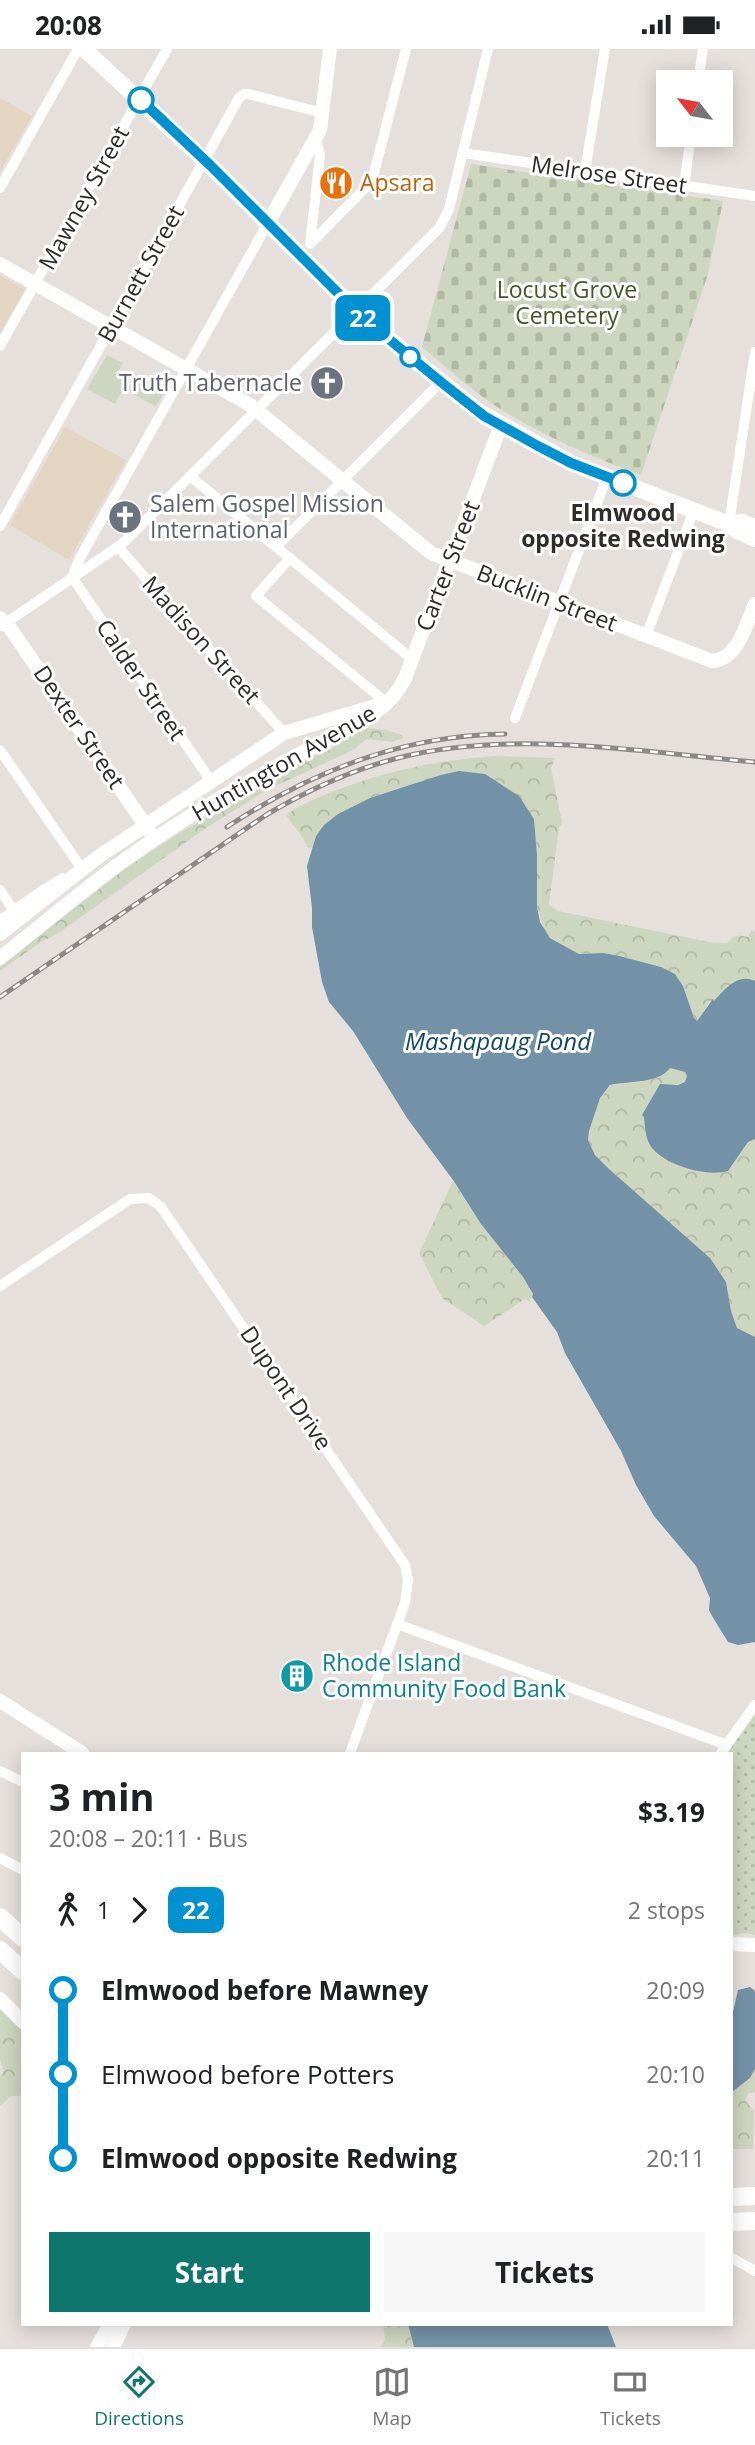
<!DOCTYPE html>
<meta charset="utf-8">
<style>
:root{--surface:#fff;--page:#f6f6f6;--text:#202124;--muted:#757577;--line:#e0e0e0;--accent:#0f766e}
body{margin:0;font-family:"Open Sans",sans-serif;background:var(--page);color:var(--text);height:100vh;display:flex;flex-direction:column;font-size:26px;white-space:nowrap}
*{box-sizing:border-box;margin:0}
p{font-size:23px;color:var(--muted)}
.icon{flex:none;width:38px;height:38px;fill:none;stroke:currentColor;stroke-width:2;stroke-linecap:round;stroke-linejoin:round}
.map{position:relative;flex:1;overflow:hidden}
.drawer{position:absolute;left:21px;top:1703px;width:712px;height:574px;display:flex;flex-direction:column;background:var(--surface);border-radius:0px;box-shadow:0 4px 18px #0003}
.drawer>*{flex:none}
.badge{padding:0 14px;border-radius:10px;font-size:24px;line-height:46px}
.needle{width:46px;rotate:301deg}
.tools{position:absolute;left:656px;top:21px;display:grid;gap:14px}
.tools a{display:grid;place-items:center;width:77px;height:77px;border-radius:0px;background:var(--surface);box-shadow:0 4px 18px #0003;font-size:35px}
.map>.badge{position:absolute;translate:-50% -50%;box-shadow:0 0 0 4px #fff}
.legs{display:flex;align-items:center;gap:10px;height:77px;padding:0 28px;font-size:23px}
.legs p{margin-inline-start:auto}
.head{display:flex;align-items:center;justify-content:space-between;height:119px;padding:0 28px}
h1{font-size:38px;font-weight:700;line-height:52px}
.action{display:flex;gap:14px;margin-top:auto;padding:14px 28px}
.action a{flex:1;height:80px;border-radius:0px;background:var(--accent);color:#fff;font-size:28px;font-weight:700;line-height:80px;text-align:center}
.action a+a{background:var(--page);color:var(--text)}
ul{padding:0 28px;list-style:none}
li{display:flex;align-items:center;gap:24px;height:84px;font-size:26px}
li i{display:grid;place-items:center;width:10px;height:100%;margin:0 9px;background:currentColor}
li i::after{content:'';width:18px;height:18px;margin:-9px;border:5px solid;border-radius:50%;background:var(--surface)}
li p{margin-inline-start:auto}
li:first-child i{background:linear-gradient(#0000 50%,currentColor 0)}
li:last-child i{background:linear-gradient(currentColor 50%,#0000 0)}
.status{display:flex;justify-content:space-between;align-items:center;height:49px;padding:0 35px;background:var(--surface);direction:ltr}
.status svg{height:19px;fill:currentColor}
.menu{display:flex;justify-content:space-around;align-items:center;height:98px;border-top:2px solid var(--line);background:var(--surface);font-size:19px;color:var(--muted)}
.menu a{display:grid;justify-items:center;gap:4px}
.menu .selected{color:var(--accent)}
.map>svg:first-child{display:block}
.education{fill:#e4d5c3}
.green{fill:#cdd6bf}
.forest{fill:url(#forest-crowns)}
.cemetery{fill:url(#cemetery-stones)}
.park{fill:url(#park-dots)}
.water{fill:#7492a7}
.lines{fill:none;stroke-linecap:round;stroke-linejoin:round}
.street{stroke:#fff;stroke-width:10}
.secondary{stroke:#fff;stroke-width:14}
.primary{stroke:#fff;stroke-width:16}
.highway{stroke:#fff;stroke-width:18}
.rail-casing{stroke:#8c8885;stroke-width:5}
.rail{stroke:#fff;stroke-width:2.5;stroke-dasharray:8;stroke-linecap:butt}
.line-1-casing{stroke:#fff;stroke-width:16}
.line-1{stroke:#0092d0;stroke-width:10}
.stop-1-dot{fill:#fff;stroke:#0092d0;stroke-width:3.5}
.labels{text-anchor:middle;stroke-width:6;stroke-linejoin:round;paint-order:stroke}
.street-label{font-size:23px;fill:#2e2c2a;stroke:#fff}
.food-label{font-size:23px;fill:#c56008;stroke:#fff;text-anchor:start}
.park-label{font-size:23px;fill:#475726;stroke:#fff}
.worship-label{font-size:23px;fill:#5b616d;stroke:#fff;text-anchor:end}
.stop-label{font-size:23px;font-weight:bold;fill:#2e2c2a;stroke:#fff}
.culture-label{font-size:23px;fill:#0d838f;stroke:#fff;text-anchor:start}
.water-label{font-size:24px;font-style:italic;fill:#114a68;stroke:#fff}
</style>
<div class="status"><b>20:08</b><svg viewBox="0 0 49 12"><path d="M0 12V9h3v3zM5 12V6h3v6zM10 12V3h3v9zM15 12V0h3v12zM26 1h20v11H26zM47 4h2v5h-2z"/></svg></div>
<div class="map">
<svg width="755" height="2298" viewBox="0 0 755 2298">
<defs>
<pattern id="forest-crowns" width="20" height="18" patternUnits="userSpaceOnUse" patternTransform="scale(1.75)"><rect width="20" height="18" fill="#cdd6bf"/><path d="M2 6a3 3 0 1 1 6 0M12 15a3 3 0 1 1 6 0" fill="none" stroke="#b0b8a4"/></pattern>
<pattern id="cemetery-stones" width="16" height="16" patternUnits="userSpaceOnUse" patternTransform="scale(1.75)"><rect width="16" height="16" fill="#cdd6bf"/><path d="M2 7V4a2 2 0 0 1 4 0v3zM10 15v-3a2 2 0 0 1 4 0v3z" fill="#b0b8a4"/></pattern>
<pattern id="park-dots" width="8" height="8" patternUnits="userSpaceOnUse" patternTransform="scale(1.75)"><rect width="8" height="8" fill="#cdd6bf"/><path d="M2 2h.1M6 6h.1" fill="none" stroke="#b0b8a4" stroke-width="1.8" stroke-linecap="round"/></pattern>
</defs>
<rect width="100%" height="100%" fill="#e6e0dc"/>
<g class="education">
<polygon points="0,49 32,67 0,123"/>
<polygon points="0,226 25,241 0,284"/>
<polygon points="65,378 126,411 69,511 10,476"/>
</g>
<polygon class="green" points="107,306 123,314 117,324 127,330 126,336 130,335 136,325 165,341 156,358 127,341 123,340 115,355 87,340"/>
<g class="forest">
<polygon points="368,679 386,681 402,686 403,689 392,693 367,690 351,702 267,741 206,779 57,885 41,893 0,922 0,918 126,819 183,782 303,713 331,700 349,687"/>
<path d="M496,707L555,709L551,719L562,773L559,779L549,856L558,862L714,894H727C734,886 738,885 748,888L752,881L755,883V932L751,930L712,953L710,952L697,972L694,969L683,937L603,904L579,905L551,889L545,883L537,858V806L534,770L397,741L370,749L316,787L312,799L307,798L303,789L286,766C301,755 317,749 334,742C390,721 437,711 496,707Z"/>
<polygon points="670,1019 685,1023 687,1027 685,1034 662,1037 644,1067 645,1085 728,1122 748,1093 755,1090 755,1288 737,1279 731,1262 726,1233 608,1120 595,1106 588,1091 589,1082 600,1049 611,1036 641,1033"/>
<polygon points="453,1132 481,1175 523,1228 533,1246 529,1253 525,1250 484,1277 442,1249 419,1204"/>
<polygon points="0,1945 23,1967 23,2047 11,2047 0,2057 0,2028 4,2022 0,2010"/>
<polygon points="755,2020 755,2043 748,2045 745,2051 754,2062 753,2100 732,2100 732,2043 750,2029"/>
<polygon points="383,2275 408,2275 414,2298 381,2298 385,2291"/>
</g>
<path class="cemetery" d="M471,115L723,152L708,225L641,426C590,407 540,386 494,356C469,339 446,318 422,298Z"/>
<polygon class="park" points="755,1665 755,1886 747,1884 732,1886 732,1704 727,1704"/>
<g class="water">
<path d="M459,722L485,725L519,747L534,770L537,806V858L540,873L550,889L579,905L603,904L619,907L661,918L675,925L683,937L694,969L697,972L713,950L714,952C725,940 738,924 755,932V1090L748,1093L728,1122C707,1128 667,1117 652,1099C645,1090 645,1079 644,1068L642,1066L660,1035L678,1036L685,1033L687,1027L685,1023L670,1019C658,1035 628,1032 610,1036L600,1049L589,1082L588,1091L595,1106L609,1120L710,1209L726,1233L731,1262L737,1279L755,1288V1593L738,1596L728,1593L712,1567L709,1561L710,1549L696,1517L654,1467L636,1436L621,1402L565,1304L557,1283L532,1248L533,1245L523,1228L481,1175L453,1131L407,1069L353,982L329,953L322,933L312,878V859L307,817L316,787L324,776L338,765L370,749L441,726Z"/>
<polygon points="750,1938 755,1942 755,2020 750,2029 732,2043 732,1967 738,1941"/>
<polygon points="408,2275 607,2275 616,2298 414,2298"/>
</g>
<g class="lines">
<g class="street">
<polyline points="698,33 703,0"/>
<polyline points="463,104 755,147"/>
<polyline points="585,122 605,0"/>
<polyline points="684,137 691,86"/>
<polyline points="0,139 78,0"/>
<polyline points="311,194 372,132 406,0"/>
<polyline points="310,195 320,106 316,89"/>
<polyline points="0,297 167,0"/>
<polyline points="190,427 412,610"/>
<polyline points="729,475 755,303"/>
<polyline points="0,477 239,49 244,45 248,45 323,64"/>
<polyline points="118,498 284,684"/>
<polyline points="276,498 441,333"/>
<polyline points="290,509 256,547 387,654"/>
<polyline points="1,577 122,495 440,178 449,160 488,0"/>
<polyline points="646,587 694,461"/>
<polyline points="515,669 607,428"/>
<polyline points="0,701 82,820 77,823"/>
<polyline points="211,732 72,528 80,509 268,174"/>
<polyline points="0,841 14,862"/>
<polyline points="0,871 43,841 63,829"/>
<polyline points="0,1237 130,1150 149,1149 161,1158 405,1516 408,1531 405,1554 350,1704"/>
<polyline points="397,1575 727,1696"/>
<polyline points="721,1704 755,1656"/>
<polyline points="0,1722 23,1733"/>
<polyline points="0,1809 23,1821"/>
<polyline points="732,2209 755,2222"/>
</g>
<g class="secondary">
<polyline points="268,174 320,81 330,0"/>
<path d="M0,215L250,356L431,504L712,612C738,611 746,575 755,555"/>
<polyline points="0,569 10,579 150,783"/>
<polyline points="0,885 98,808 284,684 382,655"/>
<path d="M0,909C42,876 82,841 126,810C188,765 255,728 323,693C354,677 390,662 405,629L501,376"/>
<polyline points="0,1652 82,1704"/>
<polyline points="732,1895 755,1896"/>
<polyline points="0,1950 23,1973"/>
<polyline points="97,2298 110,2275"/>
<polyline points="113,2298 124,2275"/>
</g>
<g class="primary">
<polyline points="84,0 204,111 362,268 478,362 571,414 729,475 737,482 755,490"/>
<polyline points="729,475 742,473 755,478"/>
</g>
<g class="highway">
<polyline points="0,1868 23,1889"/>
<polyline points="0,1901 23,1922"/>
<polyline points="732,2148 755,2147"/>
<polyline points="732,2173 755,2172"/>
</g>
<g class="rail-casing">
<g id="rail">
<path d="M227,778C312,722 403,686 505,685"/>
<path d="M0,948L266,766C308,741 351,721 398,709C512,680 640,703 755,713"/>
</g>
</g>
<use href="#rail" class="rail"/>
</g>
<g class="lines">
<g class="line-1-casing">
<polyline id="line-1" points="141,51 211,117 362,268 441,333 484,367 538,397 571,414 623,434"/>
</g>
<use href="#line-1" class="line-1"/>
</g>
<defs>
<g id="restaurant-disc" transform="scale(1.75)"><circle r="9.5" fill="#e8710a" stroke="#fff"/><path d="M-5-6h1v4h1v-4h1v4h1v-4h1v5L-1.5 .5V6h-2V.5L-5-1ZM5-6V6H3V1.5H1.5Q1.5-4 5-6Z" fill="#fff"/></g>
<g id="church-disc" transform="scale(1.75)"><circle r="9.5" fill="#6b7280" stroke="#fff"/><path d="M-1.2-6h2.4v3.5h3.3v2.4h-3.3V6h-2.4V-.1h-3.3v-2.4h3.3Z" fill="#fff"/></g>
<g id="building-disc" transform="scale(1.75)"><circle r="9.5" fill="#0f9aa8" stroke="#fff"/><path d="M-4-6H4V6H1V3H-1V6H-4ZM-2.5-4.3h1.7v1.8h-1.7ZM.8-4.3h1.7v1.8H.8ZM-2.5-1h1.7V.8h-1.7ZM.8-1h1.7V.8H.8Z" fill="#fff"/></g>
</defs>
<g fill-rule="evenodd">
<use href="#restaurant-disc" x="336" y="134"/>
<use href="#church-disc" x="327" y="334"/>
<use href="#church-disc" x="125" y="468"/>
<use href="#building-disc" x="297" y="1627"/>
</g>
<g class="stop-1-dot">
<circle cx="141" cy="51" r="12"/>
<circle cx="410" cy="308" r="9"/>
<circle cx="623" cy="434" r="12"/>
</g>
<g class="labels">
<g class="street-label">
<text transform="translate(609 126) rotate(8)" y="8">Melrose Street</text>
<text transform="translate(84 149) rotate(-61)" y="8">Mawney Street</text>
<text transform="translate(141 225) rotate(-61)" y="8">Burnett Street</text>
<text transform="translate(448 517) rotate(-69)" y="8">Carter Street</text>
<text transform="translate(547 549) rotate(21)" y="8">Bucklin Street</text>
<text transform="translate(201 591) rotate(48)" y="8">Madison Street</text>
<text transform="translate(141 631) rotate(56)" y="8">Calder Street</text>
<text transform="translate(79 678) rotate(56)" y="8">Dexter Street</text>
<text transform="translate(284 714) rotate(-30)" y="8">Huntington Avenue</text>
<text transform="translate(286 1339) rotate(56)" y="8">Dupont Drive</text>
</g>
<g class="food-label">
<text x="360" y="142">Apsara</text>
</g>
<g class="park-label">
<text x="567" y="249">Locust Grove<tspan x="567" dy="26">Cemetery</tspan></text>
</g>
<g class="worship-label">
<text x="302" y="342">Truth Tabernacle</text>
<text x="150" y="463" text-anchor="start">Salem Gospel Mission<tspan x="150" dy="26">International</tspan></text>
</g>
<g class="stop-label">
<text x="623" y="472">Elmwood<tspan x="623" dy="26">opposite Redwing</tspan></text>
</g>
<g class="culture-label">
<text x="322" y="1622">Rhode Island<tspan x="322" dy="26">Community Food Bank</tspan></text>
</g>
<g class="water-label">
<text x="498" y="1001">Mashapaug Pond</text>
</g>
</g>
</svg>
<div class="tools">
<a><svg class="needle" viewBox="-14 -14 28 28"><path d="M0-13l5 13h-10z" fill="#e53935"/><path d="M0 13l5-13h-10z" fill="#757577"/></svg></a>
</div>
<b class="badge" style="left:363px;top:269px;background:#0092d0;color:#fff">22</b>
<section class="drawer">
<div class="head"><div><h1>3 min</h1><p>20:08 – 20:11 · Bus</p></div><b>$3.19</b></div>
<div class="legs"><svg class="icon" aria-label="walk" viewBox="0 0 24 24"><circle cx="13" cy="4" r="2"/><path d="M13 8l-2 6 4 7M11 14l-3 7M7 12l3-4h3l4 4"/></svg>1<svg class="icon" aria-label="forward" viewBox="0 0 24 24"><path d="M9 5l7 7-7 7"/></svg><b class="badge" style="background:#0092d0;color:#fff">22</b><p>2 stops</p></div>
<ul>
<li><i style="color:#0092d0"></i><b>Elmwood before Mawney</b><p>20:09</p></li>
<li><i style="color:#0092d0"></i><span>Elmwood before Potters</span><p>20:10</p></li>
<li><i style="color:#0092d0"></i><b>Elmwood opposite Redwing</b><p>20:11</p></li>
</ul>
<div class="action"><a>Start</a><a>Tickets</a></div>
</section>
</div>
<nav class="menu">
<a class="selected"><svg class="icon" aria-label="directions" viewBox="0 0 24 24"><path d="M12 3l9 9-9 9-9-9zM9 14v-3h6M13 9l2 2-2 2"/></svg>Directions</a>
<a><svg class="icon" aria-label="map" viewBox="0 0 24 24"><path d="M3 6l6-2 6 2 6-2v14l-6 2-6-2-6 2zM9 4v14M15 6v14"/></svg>Map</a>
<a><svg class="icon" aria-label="tickets" viewBox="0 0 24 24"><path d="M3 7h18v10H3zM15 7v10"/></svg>Tickets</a>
</nav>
